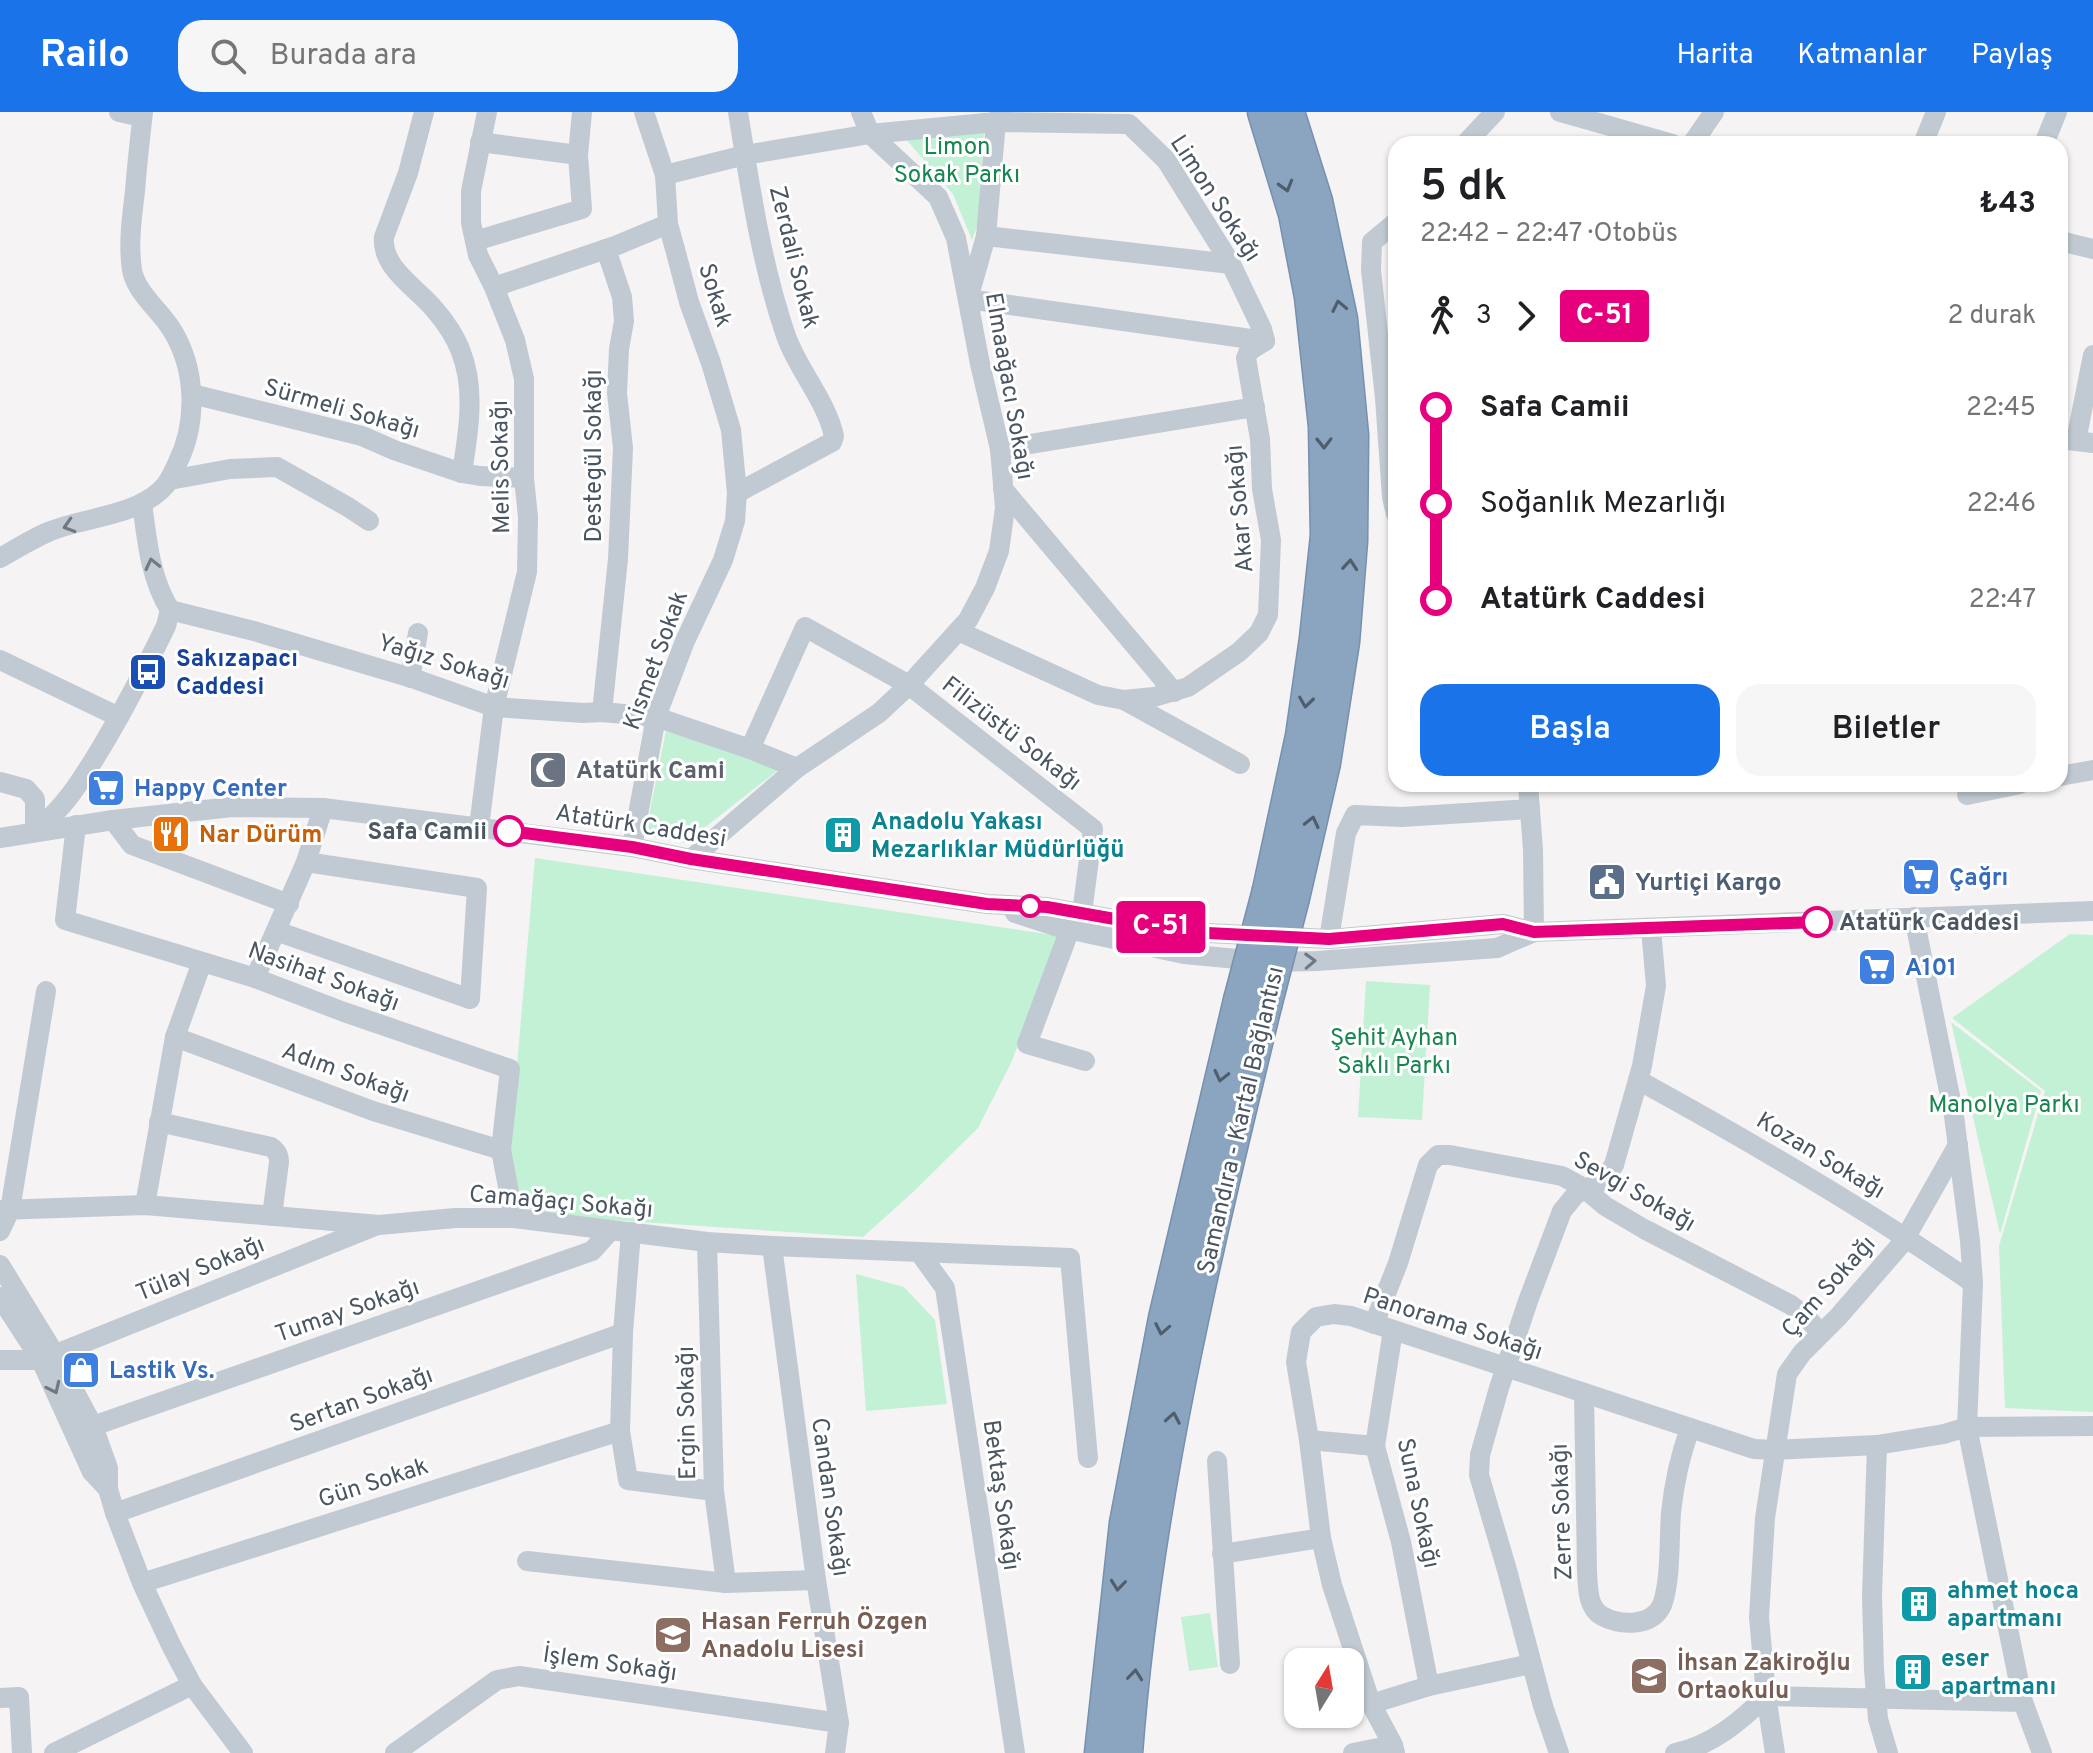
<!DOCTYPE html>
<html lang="tr">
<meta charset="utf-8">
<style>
:root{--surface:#fff;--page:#f6f6f6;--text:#202124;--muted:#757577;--accent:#1a73e8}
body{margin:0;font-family:Overpass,sans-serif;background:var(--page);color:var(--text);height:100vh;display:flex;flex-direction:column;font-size:30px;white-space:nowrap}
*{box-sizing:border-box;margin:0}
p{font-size:26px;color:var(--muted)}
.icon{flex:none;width:44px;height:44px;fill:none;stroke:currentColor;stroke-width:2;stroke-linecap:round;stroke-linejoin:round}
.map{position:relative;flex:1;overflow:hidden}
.drawer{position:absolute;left:1388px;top:24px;width:680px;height:656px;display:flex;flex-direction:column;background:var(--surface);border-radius:24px;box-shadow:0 2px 6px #0004}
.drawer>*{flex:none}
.badge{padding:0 16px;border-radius:6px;font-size:28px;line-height:52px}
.needle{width:52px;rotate:11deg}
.buttons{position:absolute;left:1284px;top:1536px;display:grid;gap:16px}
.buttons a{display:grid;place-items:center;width:80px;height:80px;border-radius:16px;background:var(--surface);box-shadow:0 2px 6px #0004;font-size:40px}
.map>.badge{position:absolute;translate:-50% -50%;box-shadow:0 0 0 4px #fff}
.legs{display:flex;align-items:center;gap:12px;height:88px;padding:0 32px;font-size:26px}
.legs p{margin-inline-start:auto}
.head{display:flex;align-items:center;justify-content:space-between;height:136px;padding:0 32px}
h1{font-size:44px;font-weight:600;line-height:60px}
.button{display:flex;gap:16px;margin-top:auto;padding:16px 32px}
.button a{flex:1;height:92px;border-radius:24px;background:var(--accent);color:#fff;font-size:32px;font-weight:600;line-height:92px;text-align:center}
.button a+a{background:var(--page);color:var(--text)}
ul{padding:0 32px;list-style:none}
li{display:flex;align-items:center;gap:28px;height:96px;font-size:30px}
li i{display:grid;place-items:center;width:12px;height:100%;margin:0 10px;background:currentColor}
li i::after{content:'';width:20px;height:20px;margin:-10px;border:6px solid;border-radius:50%;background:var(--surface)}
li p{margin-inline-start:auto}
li:first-child i{background:linear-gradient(#0000 50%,currentColor 0)}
li:last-child i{background:linear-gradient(currentColor 50%,#0000 0)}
header{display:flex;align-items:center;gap:48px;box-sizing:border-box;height:112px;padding:0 40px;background:var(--accent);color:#fff}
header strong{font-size:38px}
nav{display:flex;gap:44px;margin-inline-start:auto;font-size:28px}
.search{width:560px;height:72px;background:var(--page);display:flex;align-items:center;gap:20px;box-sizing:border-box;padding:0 28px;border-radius:24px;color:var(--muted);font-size:30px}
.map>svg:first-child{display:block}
.green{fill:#c3f1d5}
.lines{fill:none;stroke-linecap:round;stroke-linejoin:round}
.highway-casing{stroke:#7690ad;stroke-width:33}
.minor{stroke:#c1cad2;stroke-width:20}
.highway{stroke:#8ba5c1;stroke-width:30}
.highway-bridge-casing{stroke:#7690ad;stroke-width:33;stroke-linecap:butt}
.highway-bridge{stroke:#8ba5c1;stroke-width:30}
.oneway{stroke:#505e6b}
.oneway2{stroke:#6e7983}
.line-1-casing{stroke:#fff;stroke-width:18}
.line-1{stroke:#e6007e;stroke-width:12}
.stop-1-dot{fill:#fff;stroke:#e6007e;stroke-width:4}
.labels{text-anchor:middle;stroke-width:6;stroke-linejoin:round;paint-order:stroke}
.park-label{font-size:24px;fill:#17864f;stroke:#fff}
.street-label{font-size:24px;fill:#4a5661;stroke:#fff}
.transit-label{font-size:24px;font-weight:bold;fill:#164399;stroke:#fff;text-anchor:start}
.worship-label{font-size:24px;font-weight:bold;fill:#5b616d;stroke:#fff;text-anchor:start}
.shop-label{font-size:24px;font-weight:bold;fill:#366cbe;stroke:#fff;text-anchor:start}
.culture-label{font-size:24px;font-weight:bold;fill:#0d838f;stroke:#fff;text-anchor:start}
.stop-label{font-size:24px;font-weight:bold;fill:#4a5661;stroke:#fff;text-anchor:end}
.food-label{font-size:24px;font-weight:bold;fill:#c56008;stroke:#fff;text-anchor:start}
.service-label{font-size:24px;font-weight:bold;fill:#4e5e75;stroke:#fff;text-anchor:start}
.education-label{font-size:24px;font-weight:bold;fill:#785e54;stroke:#fff;text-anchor:start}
</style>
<header>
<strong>Railo</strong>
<div class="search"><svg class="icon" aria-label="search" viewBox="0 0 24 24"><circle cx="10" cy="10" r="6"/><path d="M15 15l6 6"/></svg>Burada ara</div>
<nav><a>Harita</a><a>Katmanlar</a><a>Paylaş</a></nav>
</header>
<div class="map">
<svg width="2093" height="1641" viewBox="0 0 2093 1641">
<rect width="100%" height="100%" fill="#f5f3f3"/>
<g class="green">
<polygon points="984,19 978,113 972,128 953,82 905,26"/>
<polygon points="666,619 782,655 685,731 645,723"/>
<polygon points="535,746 1060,824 1011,951 978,1016 912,1081 863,1125 596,1107 522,1099 510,1034"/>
<polygon points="2070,822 2093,823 2093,1300 2005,1296 1999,1134 2045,979 1952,906"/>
<polygon points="1366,869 1430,873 1422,1008 1358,1005"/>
<polygon points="1951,910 2041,979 2000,1122"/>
<polygon points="856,1162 904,1175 935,1208 947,1292 866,1299"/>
<polygon points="1210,1501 1218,1555 1189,1559 1181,1505"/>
</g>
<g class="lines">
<g class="highway-casing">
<g id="highway">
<polyline points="1263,0 1294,102 1310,185 1324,314 1326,424 1315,526 1301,624 1268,778"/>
<polyline points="1289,0 1317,89 1342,207 1353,323 1352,429 1344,530 1325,651 1294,786"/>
<polyline points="1100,1641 1125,1411 1164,1206 1239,888"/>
<path d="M1127,1641C1146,1388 1206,1140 1266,894"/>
</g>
</g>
<g class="minor">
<polyline points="119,0 142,5"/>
<path d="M424,0L408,61L384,125C381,156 417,176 435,198C445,209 456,226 461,240C476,278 468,322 462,361"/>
<polyline points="1002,0 996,10 986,124 968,187 1265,229"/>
<polyline points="1560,0 1673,32"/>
<polyline points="480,30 578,43"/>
<polyline points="1465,32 1495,0"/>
<polyline points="1692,32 1714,0"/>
<polyline points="1923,32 1936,0"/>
<polyline points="2044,32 2057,0"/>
<polyline points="665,63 745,43 870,22 996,10 1129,12 1166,48 1231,152 1262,217 1265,229"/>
<polyline points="986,124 1231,152"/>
<polyline points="475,129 582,97 578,43 582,0"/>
<polyline points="2060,129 2093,137"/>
<polyline points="494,175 615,134 668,112"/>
<polyline points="1390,276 1385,286 1392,385 1396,402"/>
<polyline points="192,282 362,324 394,338 462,361 480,364 524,366"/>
<polyline points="1385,286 1371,158 1372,130 1396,110"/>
<polyline points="2060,327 2093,331"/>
<polyline points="2076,329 2093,243"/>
<polyline points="1000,337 1255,295"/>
<polyline points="170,368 230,357 277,355 348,395 369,409"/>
<polyline points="1003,377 1174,580"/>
<path d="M737,381L832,330L834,324C826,288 798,258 786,224C761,151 750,75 738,0"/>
<path d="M0,446C16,437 32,427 48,420C84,405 132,405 161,378C169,371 173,361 177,352C198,310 196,257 172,218C160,198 136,181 132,158C128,131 132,105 135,79C137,52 140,26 143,0"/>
<polyline points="170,498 254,519 415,567 494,595 583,601 602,600 656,605 750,637 797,656"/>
<polyline points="958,519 1098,583 1124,588 1154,585 1188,575 1239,540 1259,521 1268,503 1271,428 1262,377 1260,327 1246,246 1249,239 1265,229"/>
<polyline points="0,548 119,605"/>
<polyline points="410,566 418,521"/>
<polyline points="1124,588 1240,652"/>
<polyline points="602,600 618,447 623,336 617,281 619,237 624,209 622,185 606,137"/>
<polyline points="750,637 805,515 909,573 1093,717 1082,801"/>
<polyline points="2060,664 2093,658"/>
<polyline points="0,670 26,677 35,687 35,719"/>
<polyline points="1528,672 1533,738 1534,820"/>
<polyline points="1967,683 2020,672"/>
<polyline points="113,708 132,733 289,792"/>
<polyline points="76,713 65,808 255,866 344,900 510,957 501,1038 514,1106"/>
<polyline points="479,715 494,595 527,460 528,405 524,366 524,267 515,228 494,175 478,143 471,111 471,79 487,0"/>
<path d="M35,719C65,696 82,667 101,636C125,596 146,555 166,514L170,498C150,466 147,428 142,391"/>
<polyline points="0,726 113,708 232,695 323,696 632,735 691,747 987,792 1047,795 1188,820 1329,827 1503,812 1534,820 2093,799"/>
<polyline points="632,735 656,605 685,529 723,448 735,409 737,381 731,318 711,251 689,190 675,137 668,112 665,63 644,0"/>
<polyline points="691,747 797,656 879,601 909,573 968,508 985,476 999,439 1005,396 1000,337 980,252 956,126 938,85 870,22 861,0"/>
<polyline points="1015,801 1058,815 1184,842 1269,850 1317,849 1497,836 1534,820"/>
<polyline points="1914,805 1954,1004 1970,1129 1973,1171 1967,1315 2023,1590 2042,1641"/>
<polyline points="1070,817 1027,932 1085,949"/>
<polyline points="276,819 470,887 477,776 306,750"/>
<polyline points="1329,827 1346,721 1355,703 1402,705 1530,697"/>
<polyline points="255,866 306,750 323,696"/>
<polyline points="175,925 373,999 501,1038"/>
<path d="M1638,968C1753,1031 1865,1096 1973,1171"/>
<path d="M159,1010L271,1035C277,1039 279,1043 279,1050L272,1104"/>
<polyline points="145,1093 175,925 202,850"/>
<polyline points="0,1098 145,1093 379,1113 455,1106 514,1106 707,1130 772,1134 1070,1146 1088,1346"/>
<polyline points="0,1119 10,1098 46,879"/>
<polyline points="631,1120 623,1221 620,1319 628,1368 714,1379"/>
<polyline points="707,1130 714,1379 726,1471"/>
<polyline points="772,1134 816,1468 839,1611 835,1641"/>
<polyline points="919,1140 945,1176 1015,1641"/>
<polyline points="0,1153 54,1241 93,1314 108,1356 108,1377 115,1401 142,1471 171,1533 192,1573 243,1641"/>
<polyline points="0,1185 41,1248 92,1360 108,1377"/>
<polyline points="1374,1212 1398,1151 1428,1053 1438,1043 1450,1043 1562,1064 1584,1076 1605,1094 1644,1117 1791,1193 1806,1205 1821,1221"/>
<polyline points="1393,1218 1375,1334 1401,1430 1429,1574"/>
<polyline points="0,1248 41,1248 375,1114"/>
<path d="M1584,1281L1587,1459C1588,1474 1587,1496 1602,1504C1621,1514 1652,1515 1662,1493C1671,1469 1669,1427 1671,1401C1674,1371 1680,1344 1690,1316"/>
<polyline points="93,1314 592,1139 611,1118"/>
<polyline points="1309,1328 1375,1334"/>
<polyline points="1217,1349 1230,1552"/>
<polyline points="115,1401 623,1221"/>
<polyline points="1222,1442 1321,1426"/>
<polyline points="527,1449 726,1471 816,1468"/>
<polyline points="142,1471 620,1319"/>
<polyline points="0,1586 19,1585 22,1641"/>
<polyline points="1371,1592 1429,1574 1531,1552"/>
<polyline points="54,1641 192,1573"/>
<polyline points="395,1641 497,1568 519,1564 839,1611"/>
<polyline points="1353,1641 1393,1633"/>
<polyline points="1395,1641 1393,1633 1371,1592 1332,1473 1321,1426 1309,1328 1296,1250 1301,1220 1316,1205 1334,1202 1351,1204 1754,1337 1775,1338 1877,1333"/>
<polyline points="1559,1641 1543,1594 1507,1458 1479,1363 1480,1343 1499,1276 1528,1189 1562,1099 1576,1082 1602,1069 1614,1053 1642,954 1656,874 1651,817"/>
<path d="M1675,1641C1711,1634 1741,1609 1766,1584L2023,1590"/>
<polyline points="1775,1641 1766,1584 1759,1505 1765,1406 1787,1262 1802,1241 1839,1204 1903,1130 1958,1033"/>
<polyline points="1888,1641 1878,1607 1874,1558 1872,1484 1877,1333 1944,1322 1967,1315 2093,1314"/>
</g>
<use href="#highway" class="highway"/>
<g class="highway-bridge-casing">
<g id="highway-bridge">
<polyline points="1239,888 1268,778"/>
<polyline points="1266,894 1294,786"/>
</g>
</g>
<use href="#highway-bridge" class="highway-bridge"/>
</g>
<defs><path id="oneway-chevron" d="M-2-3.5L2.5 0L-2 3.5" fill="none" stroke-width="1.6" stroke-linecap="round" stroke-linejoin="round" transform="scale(2)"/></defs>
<g class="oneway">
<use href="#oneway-chevron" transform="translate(1286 74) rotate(74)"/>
<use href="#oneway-chevron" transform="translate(1339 194) rotate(-102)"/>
<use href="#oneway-chevron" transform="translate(1324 331) rotate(89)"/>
<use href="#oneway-chevron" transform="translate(1350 453) rotate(-85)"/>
<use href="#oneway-chevron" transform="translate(1306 590) rotate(98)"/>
<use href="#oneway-chevron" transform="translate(1312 710) rotate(-77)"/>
<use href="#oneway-chevron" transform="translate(1221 964) rotate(103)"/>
<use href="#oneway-chevron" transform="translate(1162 1217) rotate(101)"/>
<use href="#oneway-chevron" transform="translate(1173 1306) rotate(-80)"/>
<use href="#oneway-chevron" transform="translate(1118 1473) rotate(96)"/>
<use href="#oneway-chevron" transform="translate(1135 1563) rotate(-84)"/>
</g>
<g class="oneway2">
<use href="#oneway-chevron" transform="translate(69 414) rotate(163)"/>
<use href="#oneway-chevron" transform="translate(152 452) rotate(-103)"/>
<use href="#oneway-chevron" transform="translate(1310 849) rotate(-2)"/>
<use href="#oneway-chevron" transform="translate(54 1276) rotate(65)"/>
</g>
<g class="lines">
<g class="line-1-casing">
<polyline id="line-1" points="509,719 632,735 691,747 987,792 1047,795 1188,820 1329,827 1503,812 1534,820 1817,810"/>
</g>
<use href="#line-1" class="line-1"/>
</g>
<defs>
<g id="bus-square" transform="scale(2)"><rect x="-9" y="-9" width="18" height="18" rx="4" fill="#1a4fb4" stroke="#fff"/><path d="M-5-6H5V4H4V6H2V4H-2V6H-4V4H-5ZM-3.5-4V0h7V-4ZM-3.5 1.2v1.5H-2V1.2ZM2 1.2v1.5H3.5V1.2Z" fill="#fff"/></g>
<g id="mosque-square" transform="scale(2)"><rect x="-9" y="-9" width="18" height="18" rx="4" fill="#6b7280" stroke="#fff"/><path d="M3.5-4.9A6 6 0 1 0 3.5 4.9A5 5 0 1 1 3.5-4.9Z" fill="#fff"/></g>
<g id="supermarket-square" transform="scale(2)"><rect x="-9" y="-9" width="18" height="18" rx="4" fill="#3f7fe0" stroke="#fff"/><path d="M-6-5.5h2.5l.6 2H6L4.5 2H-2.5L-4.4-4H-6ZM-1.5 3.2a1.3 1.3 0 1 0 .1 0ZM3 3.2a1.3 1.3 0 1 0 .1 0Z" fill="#fff"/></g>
<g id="restaurant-square" transform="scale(2)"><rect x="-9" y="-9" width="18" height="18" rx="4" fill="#e8710a" stroke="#fff"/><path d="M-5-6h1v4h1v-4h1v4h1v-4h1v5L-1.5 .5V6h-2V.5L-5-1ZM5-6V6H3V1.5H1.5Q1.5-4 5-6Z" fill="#fff"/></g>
<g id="building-square" transform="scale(2)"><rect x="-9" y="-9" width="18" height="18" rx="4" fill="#0f9aa8" stroke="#fff"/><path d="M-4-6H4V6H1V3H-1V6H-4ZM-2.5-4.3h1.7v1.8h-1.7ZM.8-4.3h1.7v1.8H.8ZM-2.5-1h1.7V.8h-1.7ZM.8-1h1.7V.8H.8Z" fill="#fff"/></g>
<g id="civic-square" transform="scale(2)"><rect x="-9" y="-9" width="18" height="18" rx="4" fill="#5c6f8a" stroke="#fff"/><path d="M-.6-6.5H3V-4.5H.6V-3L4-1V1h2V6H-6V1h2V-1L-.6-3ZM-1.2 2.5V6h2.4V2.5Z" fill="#fff"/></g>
<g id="shop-square" transform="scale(2)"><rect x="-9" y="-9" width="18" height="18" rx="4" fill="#3f7fe0" stroke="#fff"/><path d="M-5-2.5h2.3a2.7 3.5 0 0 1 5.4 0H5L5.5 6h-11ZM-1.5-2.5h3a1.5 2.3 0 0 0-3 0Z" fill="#fff"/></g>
<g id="school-square" transform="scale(2)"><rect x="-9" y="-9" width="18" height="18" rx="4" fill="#8d6e63" stroke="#fff"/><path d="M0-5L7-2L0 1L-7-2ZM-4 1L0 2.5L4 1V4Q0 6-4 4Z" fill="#fff"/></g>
</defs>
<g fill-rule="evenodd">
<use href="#bus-square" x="148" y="560"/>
<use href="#mosque-square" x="548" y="658"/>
<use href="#supermarket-square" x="106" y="676"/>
<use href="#restaurant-square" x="171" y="722"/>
<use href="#building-square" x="843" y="723"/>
<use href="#supermarket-square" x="1921" y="765"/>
<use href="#civic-square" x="1607" y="770"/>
<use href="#supermarket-square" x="1877" y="855"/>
<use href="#shop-square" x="81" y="1258"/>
<use href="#building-square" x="1919" y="1492"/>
<use href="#school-square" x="673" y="1523"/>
<use href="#building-square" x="1913" y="1560"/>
<use href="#school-square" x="1649" y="1564"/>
</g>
<g class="stop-1-dot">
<circle cx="509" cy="719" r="14"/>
<circle cx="1030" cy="794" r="10"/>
<circle cx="1817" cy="810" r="14"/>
</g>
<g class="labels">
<g class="park-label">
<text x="957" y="42">Limon<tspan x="957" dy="28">Sokak Parkı</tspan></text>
<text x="1394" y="933">Şehit Ayhan<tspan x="1394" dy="28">Saklı Parkı</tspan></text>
<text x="2004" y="1000">Manolya Parkı</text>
</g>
<g class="street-label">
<text transform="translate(1216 86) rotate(57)" y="8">Limon Sokağı</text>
<text transform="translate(795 145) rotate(76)" y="8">Zerdali Sokak</text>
<text transform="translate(716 183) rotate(73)" y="8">Sokak</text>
<text transform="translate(1010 274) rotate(80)" y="8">Elmaağacı Sokağı</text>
<text transform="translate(342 296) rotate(16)" y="8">Sürmeli Sokağı</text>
<text transform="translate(593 344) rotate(-90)" y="8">Destegül Sokağı</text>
<text transform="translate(500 355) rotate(-91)" y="8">Melis Sokağı</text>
<text transform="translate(1239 397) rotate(-95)" y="8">Akar Sokağı</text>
<text transform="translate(655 548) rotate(-70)" y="8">Kismet Sokak</text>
<text transform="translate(444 549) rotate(17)" y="8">Yağız Sokağı</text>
<text transform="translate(1012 621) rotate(38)" y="8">Filizüstü Sokağı</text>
<text transform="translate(641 713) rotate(9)" y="8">Atatürk Caddesi</text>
<text transform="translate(324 864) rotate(20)" y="8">Nasihat Sokağı</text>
<text transform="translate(346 960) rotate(20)" y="8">Adım Sokağı</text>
<text transform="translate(1240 1008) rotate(-77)" y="8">Samandıra - Kartal Bağlantısı</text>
<text transform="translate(1821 1043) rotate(31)" y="8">Kozan Sokağı</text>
<text transform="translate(1635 1079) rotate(30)" y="8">Sevgi Sokağı</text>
<text transform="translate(561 1089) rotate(5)" y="8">Camağaçı Sokağı</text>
<text transform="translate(200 1156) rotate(-22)" y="8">Tülay Sokağı</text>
<text transform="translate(1828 1174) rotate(-48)" y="8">Çam Sokağı</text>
<text transform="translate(347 1198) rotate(-19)" y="8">Tumay Sokağı</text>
<text transform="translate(1453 1211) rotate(18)" y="8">Panorama Sokağı</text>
<text transform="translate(361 1287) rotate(-20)" y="8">Sertan Sokağı</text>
<text transform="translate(686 1301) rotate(-91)" y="8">Ergin Sokağı</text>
<text transform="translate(373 1370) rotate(-18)" y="8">Gün Sokak</text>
<text transform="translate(1002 1383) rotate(82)" y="8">Bektaş Sokağı</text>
<text transform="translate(831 1385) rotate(82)" y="8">Candan Sokağı</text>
<text transform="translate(1419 1391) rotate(78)" y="8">Suna Sokağı</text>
<text transform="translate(1561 1400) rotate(-92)" y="8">Zerre Sokağı</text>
<text transform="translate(610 1551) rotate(8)" y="8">İşlem Sokağı</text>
</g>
<g class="transit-label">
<text x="176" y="554">Sakızapacı<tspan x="176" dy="28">Caddesi</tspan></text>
</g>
<g class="worship-label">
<text x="576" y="666">Atatürk Cami</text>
</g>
<g class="shop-label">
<text x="134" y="684">Happy Center</text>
<text x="1949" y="773">Çağrı</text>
<text x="1905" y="863">A101</text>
<text x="109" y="1266">Lastik Vs.</text>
</g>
<g class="culture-label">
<text x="871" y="717">Anadolu Yakası<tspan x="871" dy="28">Mezarlıklar Müdürlüğü</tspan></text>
<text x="1947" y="1486">ahmet hoca<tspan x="1947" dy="28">apartmanı</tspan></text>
<text x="1941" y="1554">eser<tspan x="1941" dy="28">apartmanı</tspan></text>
</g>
<g class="stop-label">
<text x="487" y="727">Safa Camii</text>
<text x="1839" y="818" text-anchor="start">Atatürk Caddesi</text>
</g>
<g class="food-label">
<text x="199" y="730">Nar Dürüm</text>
</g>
<g class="service-label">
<text x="1635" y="778">Yurtiçi Kargo</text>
</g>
<g class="education-label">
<text x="701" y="1517">Hasan Ferruh Özgen<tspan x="701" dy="28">Anadolu Lisesi</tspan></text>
<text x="1677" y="1558">İhsan Zakiroğlu<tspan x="1677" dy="28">Ortaokulu</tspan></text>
</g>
</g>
</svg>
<div class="buttons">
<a><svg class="needle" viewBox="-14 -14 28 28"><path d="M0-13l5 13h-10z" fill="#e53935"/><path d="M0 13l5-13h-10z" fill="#757577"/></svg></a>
</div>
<b class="badge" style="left:1161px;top:815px;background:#e6007e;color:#fff">C-51</b>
<section class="drawer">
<div class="head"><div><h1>5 dk</h1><p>22:42 – 22:47 · Otobüs</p></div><b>₺43</b></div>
<div class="legs"><svg class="icon" aria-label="walk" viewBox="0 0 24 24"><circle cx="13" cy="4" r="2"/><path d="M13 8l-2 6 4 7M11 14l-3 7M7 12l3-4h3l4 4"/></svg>3<svg class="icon" aria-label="forward" viewBox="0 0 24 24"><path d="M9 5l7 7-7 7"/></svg><b class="badge" style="background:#e6007e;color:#fff">C-51</b><p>2 durak</p></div>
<ul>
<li><i style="color:#e6007e"></i><b>Safa Camii</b><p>22:45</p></li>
<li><i style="color:#e6007e"></i><span>Soğanlık Mezarlığı</span><p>22:46</p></li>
<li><i style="color:#e6007e"></i><b>Atatürk Caddesi</b><p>22:47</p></li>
</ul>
<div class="button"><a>Başla</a><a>Biletler</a></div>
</section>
</div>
